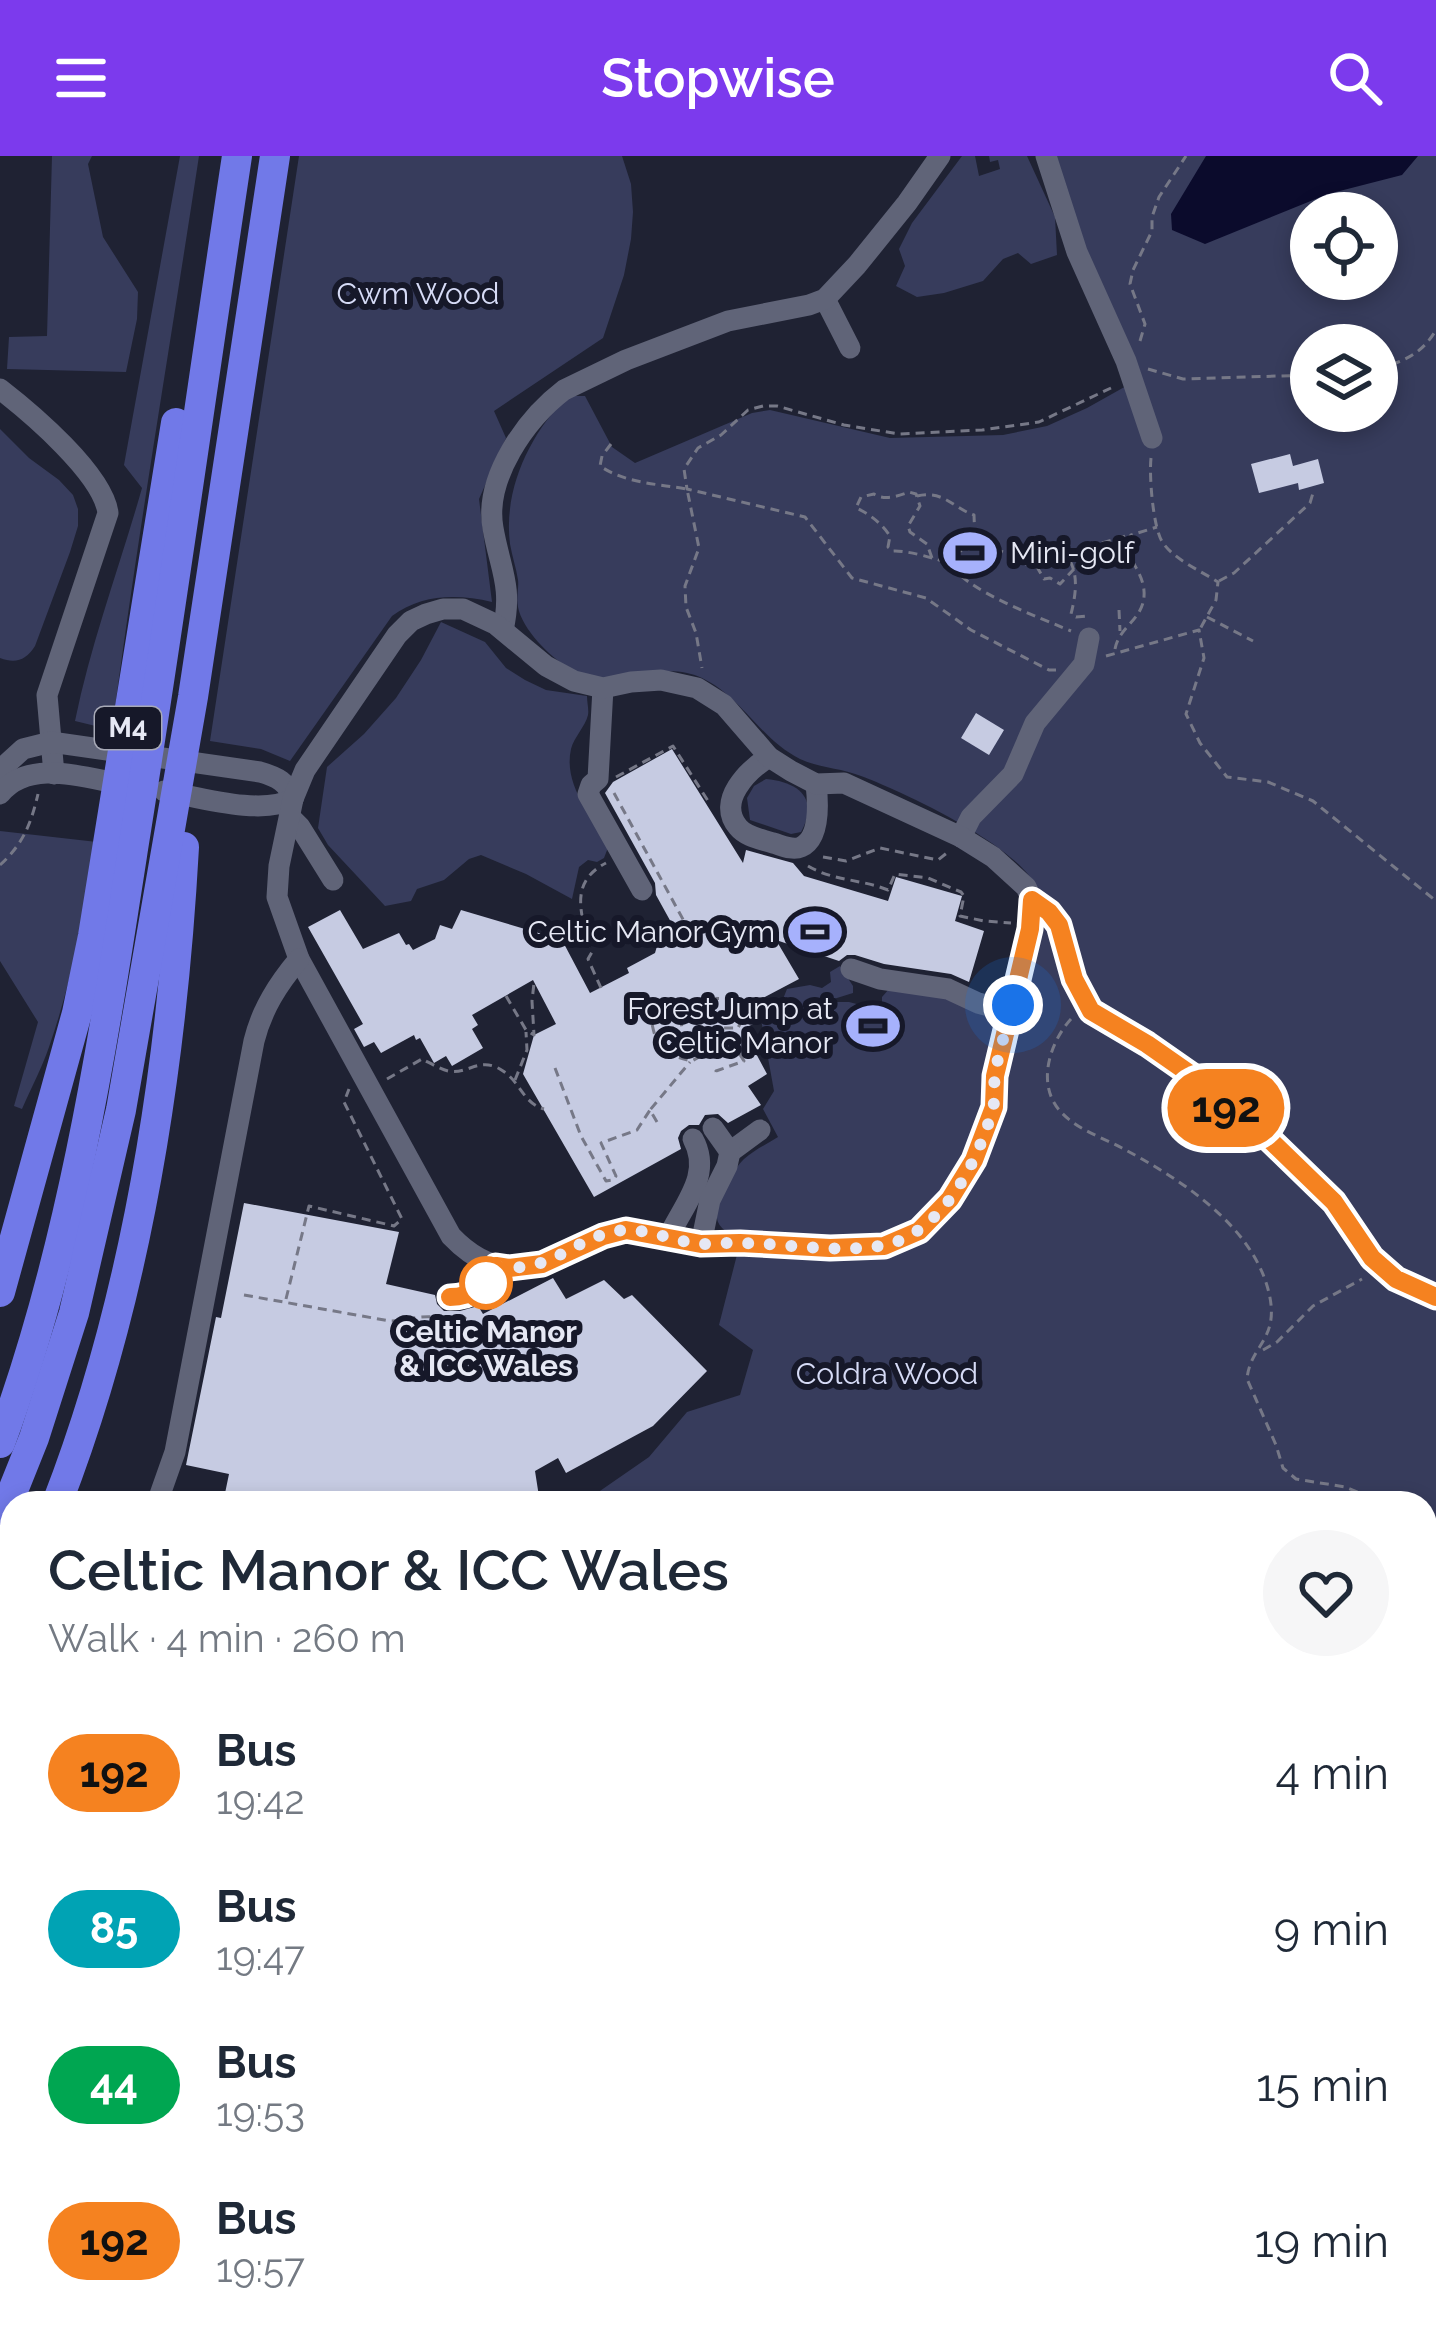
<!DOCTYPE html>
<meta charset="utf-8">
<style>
:root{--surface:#fff;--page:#f6f6f7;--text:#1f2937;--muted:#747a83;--accent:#7c3aed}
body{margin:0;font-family:Raleway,sans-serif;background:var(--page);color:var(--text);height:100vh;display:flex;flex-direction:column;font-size:45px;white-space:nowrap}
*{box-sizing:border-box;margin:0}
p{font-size:39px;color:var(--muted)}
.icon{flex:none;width:66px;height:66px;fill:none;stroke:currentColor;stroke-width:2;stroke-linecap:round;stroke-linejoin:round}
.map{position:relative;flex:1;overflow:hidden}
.drawer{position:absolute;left:0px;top:1335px;width:1437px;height:855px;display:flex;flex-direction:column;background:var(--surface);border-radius:36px 36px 0 0;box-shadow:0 6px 18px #0003}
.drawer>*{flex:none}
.badge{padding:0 24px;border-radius:39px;font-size:42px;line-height:78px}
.tools{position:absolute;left:1290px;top:36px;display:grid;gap:24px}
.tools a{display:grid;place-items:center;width:108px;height:108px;border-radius:50%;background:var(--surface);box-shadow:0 6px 18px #0003;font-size:60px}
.you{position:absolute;width:60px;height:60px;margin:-30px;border:9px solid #fff;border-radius:50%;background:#1a73e8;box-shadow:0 0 0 18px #1a73e833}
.map>.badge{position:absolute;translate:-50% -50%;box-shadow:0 0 0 6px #fff}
.round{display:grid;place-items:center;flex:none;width:126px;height:126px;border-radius:63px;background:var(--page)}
.summary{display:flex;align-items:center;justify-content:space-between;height:204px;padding:0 48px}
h1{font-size:57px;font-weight:600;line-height:90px}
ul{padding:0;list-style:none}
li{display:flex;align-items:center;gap:36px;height:156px;padding:0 48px}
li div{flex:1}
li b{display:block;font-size:45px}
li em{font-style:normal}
li .badge{min-width:132px;font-weight:700;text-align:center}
header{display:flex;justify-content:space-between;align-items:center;height:156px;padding:0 48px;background:var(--accent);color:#fff;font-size:54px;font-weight:600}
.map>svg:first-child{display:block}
.green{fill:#373c5c;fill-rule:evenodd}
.water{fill:#0b0b2c}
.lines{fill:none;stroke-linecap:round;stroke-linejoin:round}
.stream{stroke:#0b0b2c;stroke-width:6}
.building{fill:#c6cbe2}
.path{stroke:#767887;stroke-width:3;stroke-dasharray:9 6;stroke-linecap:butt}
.minor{stroke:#606478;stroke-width:21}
.highway{stroke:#7179e8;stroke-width:30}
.line-casing{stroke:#fff;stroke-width:27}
.line{stroke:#f58220;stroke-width:18}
.walk{stroke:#e6e8f4;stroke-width:12;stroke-dasharray:0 21.6}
.stop-dot{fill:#fff;stroke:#f58220;stroke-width:6}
.labels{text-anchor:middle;stroke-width:12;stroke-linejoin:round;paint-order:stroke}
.shield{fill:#161829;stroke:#a8aab7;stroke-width:3}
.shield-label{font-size:27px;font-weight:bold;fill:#e6e8f4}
.park-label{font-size:30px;fill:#d6dbf6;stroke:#161829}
.poi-label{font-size:30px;fill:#e6e8f4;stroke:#161829;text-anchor:end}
.stop-label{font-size:30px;font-weight:bold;fill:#e6e8f4;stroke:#161829}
</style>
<header><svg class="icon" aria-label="menu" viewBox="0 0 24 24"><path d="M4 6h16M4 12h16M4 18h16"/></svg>Stopwise<svg class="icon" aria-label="search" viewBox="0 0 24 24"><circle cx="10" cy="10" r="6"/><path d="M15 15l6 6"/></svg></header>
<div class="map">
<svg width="1436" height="2188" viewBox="0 0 1436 2188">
<rect width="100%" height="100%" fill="#1f2233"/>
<g class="green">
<polygon points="52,0 92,0 88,8 103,81 138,136 137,163 126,216 7,213 9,181 47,180"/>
<path d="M180,0H199C170,191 137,382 112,574L75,565C91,486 120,410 142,332L124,309Z"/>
<path d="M299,0H622L631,28L633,56L631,83L624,119L603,182L494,255L506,282L479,343L492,446C457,438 422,438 392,460L290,605L261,593L210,585Z"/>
<polygon points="962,0 975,0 979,20 1000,13 998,4 990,6 989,0 1027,0 1055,61 1057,99 1031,108 1018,97 1003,103 983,125 944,137 917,141 896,130 905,110 899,93 912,67"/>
<path d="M1046,0H1436V1977L1425,1976V1347L584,1346L649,1301L687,1256L740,1239L753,1194L719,1169L740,1087C734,1081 721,1074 718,1066C712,1052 733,1013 744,1003C754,994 767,988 778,981L763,953L774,935L759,852L765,845L783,843L787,833L810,829L822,832L831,826L830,816L840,810L853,830V837L824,846H849L872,852L882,847V841L889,833L930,831L990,861L995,874V913C1008,874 1053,765 1036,730C1016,689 904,636 861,620C841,612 819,612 800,603C761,584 742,541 702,522C658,501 613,538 569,512C550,501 522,473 518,451C516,442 519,432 518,424C516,411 512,400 510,388C503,334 530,277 568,240H585L612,291L635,307L752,257L770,254L890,282L1003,279L1047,270L1087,252L1128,229ZM1311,57H1377V123H1311ZM1311,189H1377V255H1311Z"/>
<path d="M0,273L29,302L59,324L73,339L78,353V370L70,396L35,490C26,504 16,508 0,502Z"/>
<path d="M441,466L485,486L506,512L525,524L546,534L587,540C587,547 589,553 588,559C585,571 574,581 571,593C563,629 592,661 609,689L604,702L597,706L588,704L579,711L572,743L526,718L481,699L469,703L444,724L417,733L411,745L385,750L328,689L318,672L327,611L364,578L396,542L421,504Z"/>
<path d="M766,623C800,626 819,644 801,676L791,678L750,664L747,642L754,630Z"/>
<path d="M0,675L97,686C85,755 72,825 49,891C42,912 31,932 22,953L14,950L38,866L0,805Z"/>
<polygon points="0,1904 12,1923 12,2133 0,2126"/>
<polygon points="1436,1980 1436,2188 398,2188 396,2178 1425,2178 1425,1981"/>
</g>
<polygon class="water" points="1206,0 1418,0 1402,19 1328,38 1205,88 1172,74 1171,58"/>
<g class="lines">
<polyline class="stream" points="1264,2188 1266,2188"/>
</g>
<g class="building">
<polygon points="1290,298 1293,310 1318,303 1324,327 1299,334 1298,327 1259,337 1251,308"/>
<polygon points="976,557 1004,574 989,599 961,582"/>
<polygon points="672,593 743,707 746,694 793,707 804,720 888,745 896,721 962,740 955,765 984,775 969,826 951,818 884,808 855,799 847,799 839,805 776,784 799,823 746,851 755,867 743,873 767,918 748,930 761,949 728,967 718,958 705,959 699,969 689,969 681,975 678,982 681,993 594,1041 523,918 534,879 556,868 533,824 472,859 478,869 472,873 483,892 452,910 446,900 434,907 420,882 416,884 414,879 381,897 374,886 364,891 354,873 363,868 308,771 340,754 363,793 399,777 406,789 409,788 413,794 435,783 440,769 452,773 461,754 562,784 590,837 629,817 627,812 655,797 662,773 672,768 656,739 655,727 605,637 613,626"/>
<polygon points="244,1047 399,1076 386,1128 435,1139 437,1148 444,1155 460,1155 478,1150 483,1158 553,1122 566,1143 604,1124 624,1143 632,1139 707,1215 653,1270 566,1317 558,1302 535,1315 540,1347 223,1347 229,1318 186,1309 216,1161 221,1162"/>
</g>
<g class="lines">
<g class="path">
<polyline points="1140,185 1145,168 1130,128 1133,114 1152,75 1152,61 1159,41 1186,0"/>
<polyline points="1148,213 1183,223 1311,219"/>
<path d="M1377,213C1403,206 1422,198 1436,174"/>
<path d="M611,288L602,300L600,310C625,327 657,328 687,333L699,392L685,430L686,451L696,477L702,512"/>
<path d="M1151,302C1149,320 1153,373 1163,387C1175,404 1201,415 1218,426L1216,444L1200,473"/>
<path d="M917,340C944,334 953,352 974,359L975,385L969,393L950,397L945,404"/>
<polyline points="1102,387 1129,379"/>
<path d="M932,402L927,388L910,376L908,370L920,350L916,338L909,336C898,340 885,345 874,338L861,341L856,352C870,358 882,368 890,380L888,391L893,395C906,394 938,403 951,408C964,434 1043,463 1071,475"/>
<path d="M1070,405C1079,421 1075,442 1071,458L1076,461L1087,460"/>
<path d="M963,419L966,415L978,417L995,394C1007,394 1019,409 1037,411L1044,423L1050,422L1060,428L1074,413"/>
<polyline points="1219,425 1234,417 1310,347 1313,337"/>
<polyline points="1119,454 1120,475"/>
<polyline points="1207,461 1253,485"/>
<path d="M1115,493C1119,471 1142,464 1144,441C1146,417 1126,405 1127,384L1131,379L1157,371"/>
<polyline points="1106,500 1199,474 1204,502 1186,558 1200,587 1227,621 1268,626 1313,645 1436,745"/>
<polyline points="1056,514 1049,514 971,474 926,442 852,422 805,361 687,333 684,313 698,292 721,279 748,254 763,250 777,250 844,269 899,278 982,274 1039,266 1111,232"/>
<polyline points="616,621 673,590 710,648"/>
<polyline points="614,637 685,767"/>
<polyline points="823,701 846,705 880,692 938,704 948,696"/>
<path d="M0,709C23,688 31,668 38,638"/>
<path d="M808,710C833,725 861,723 888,734L895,718L928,722L961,736L964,740L960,760L984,765L1011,767"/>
<path d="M601,832L588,803L592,796C582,762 567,727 606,707"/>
<polyline points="506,840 526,874 534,879 532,845 534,827"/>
<path d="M734,843L703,842L681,862C681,872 683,877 691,883L724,872H738L747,853"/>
<path d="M650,854C654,887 659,898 692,905L730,883L744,905L716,915L717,919"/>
<path d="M1071,863C1050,886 1036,928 1060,955C1076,973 1101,981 1122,992C1180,1023 1253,1069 1269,1137C1280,1184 1250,1189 1247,1223L1276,1289L1283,1312L1296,1323L1345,1331L1385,1347"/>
<polyline points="555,912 581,980 606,1025 613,1024 616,1020 601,987 637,974 650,954"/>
<path d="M387,923L422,903C430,907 440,913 448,915C469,919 480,899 503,915C521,927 523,947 544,953"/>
<polyline points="515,924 527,894 526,876"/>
<polyline points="657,966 650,954 690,906"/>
<path d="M244,1139L390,1165C401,1165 410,1162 421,1161C433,1160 451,1162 462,1165L466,1161"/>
<polyline points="286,1143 309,1050 394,1070 402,1063 344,946 349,933"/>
<polyline points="1263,1194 1277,1186 1313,1150 1362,1123"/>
<polyline points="1425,1438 1436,1446"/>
<polyline points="1425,1632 1436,1634"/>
<polyline points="1425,1818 1436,1817"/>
</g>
<g class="minor">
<polyline points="1046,0 1077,96 1126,205 1152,282"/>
<polyline points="825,143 850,192"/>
<path d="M0,233C31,257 103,318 108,357L47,539L54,618"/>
<path d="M503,474C513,430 500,413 493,372C484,322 526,263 564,234L626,204L728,165L809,149L825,143L857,109L907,47L940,0"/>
<polyline points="603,532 598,623 591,629 588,638 642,734"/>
<path d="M769,601C748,614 716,645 738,671C746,681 761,683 773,687C781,689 792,695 801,691C821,682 818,645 816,628"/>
<path d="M0,614L23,593L51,586L260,616C277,621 288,626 293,643"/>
<path d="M164,635C199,641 261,660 293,643"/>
<path d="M0,638C30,601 87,623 127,629"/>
<polyline points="290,661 300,671 333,724"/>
<polyline points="961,681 971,661 1013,618 1035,567 1084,508 1089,482"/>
<path d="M1032,744C1027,798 1013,852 999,905C995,920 997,934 994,950C986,1001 933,1083 879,1090C833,1096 788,1088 742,1087C727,1086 712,1089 697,1087C673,1084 648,1073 625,1074C607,1075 590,1085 574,1093C527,1118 490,1121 451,1080L299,803L277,741L279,710L293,643L305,614L397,479L411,465L426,458L443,453H463L495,468L546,510L574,525L603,532L631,526L661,524L697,532L724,549L769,601L791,615L816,628L844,627L961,681L993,701L1026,731L1032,744L1049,756L1059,769L1074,823L1091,855L1147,888L1190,918L1226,952L1268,982L1334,1046L1372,1103L1396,1123L1436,1141"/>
<polyline points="851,813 880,823 948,833 978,847 1011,856"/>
<polyline points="730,996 760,974"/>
<path d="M668,1082C683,1049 713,1019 693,983"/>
<polyline points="701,1088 710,1044 727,1010 730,996 713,972"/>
<path d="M450,1141C474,1141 485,1129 496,1110"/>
<path d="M157,1347L175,1296L254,885C262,853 278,828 299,803"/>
<polyline points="0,2153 12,2166"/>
<polyline points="22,2178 31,2188"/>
</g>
<g class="highway">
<polyline points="0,1136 77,857 93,780 176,267"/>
<path d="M0,1287C71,1096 102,893 133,693C170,462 202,231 237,0"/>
<path d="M57,1347C137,1141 172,910 184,691"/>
<polyline points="0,1367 34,1282 74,1157 121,954 193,541 275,0"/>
<polyline points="0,1507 12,1469"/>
<polyline points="0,1604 12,1626"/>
<polyline points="0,1658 12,1695"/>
<polyline points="0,1839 12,1814"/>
<polyline points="0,1876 12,1871"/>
<polyline points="325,2178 327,2188"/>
<polyline points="367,2178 369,2188"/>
</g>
</g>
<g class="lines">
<g class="line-casing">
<path id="line" d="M450,1141C474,1141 485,1129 496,1110L509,1112L542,1108L603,1080L626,1074L701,1088L740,1087L830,1092L884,1090L919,1075L950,1043L974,1004L994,951L995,920L1030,773L1032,744L1049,756L1059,769L1074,823L1091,855L1147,888L1190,918L1226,952L1268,982L1334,1046L1372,1102L1396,1123L1436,1141"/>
</g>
<use href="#line" class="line"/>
<path class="walk" d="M486,1127L496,1110C553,1120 577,1077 625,1074C652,1073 679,1088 706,1088C719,1088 731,1086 743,1087C788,1088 835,1097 880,1090C941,1080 976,1009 992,956C996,944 993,932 995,920C998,896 1007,872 1013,849"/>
</g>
<defs>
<g id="stadium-bare" transform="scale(4.14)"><path d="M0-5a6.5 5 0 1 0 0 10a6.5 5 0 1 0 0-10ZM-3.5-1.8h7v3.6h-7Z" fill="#a6b1fc" stroke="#161829" stroke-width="2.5" paint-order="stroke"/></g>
</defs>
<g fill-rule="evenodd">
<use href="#stadium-bare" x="970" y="397"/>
<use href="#stadium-bare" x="815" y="776"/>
<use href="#stadium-bare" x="873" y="870"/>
</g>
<circle class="stop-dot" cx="486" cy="1127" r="24"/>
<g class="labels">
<rect class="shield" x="95" y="551" width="66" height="42" rx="9"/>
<g class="shield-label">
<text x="128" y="581">M4</text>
</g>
<g class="park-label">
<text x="418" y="148">Cwm Wood</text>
<text x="887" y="1228">Coldra Wood</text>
</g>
<g class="poi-label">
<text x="1010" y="407" text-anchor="start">Mini-golf</text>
<text x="775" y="786">Celtic Manor Gym</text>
<text x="833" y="863">Forest Jump at<tspan x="833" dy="34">Celtic Manor</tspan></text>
</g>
<g class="stop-label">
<text x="486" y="1186">Celtic Manor<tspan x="486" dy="34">&amp; ICC Wales</tspan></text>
</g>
</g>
</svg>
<div class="tools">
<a><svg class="icon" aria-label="locate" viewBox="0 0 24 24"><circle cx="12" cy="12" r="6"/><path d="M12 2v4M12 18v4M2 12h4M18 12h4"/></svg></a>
<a><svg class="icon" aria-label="layers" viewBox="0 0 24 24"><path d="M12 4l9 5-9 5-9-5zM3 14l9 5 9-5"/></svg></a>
</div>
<div class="you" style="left:1013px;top:849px"></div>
<b class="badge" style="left:1226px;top:952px;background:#f58220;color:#111">192</b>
<section class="drawer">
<div class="summary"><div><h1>Celtic Manor &amp; ICC Wales</h1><p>Walk · 4 min · 260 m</p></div><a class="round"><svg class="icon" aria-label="heart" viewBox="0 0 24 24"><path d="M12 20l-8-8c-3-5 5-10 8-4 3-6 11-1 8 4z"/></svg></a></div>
<ul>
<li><span class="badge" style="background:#f58220;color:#111">192</span><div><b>Bus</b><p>19:42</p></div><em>4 min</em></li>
<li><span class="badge" style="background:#00a3b4;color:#fff">85</span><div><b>Bus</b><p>19:47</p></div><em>9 min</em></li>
<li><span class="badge" style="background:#00a651;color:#fff">44</span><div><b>Bus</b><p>19:53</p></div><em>15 min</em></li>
<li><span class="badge" style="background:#f58220;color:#111">192</span><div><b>Bus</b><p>19:57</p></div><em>19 min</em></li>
</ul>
</section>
</div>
